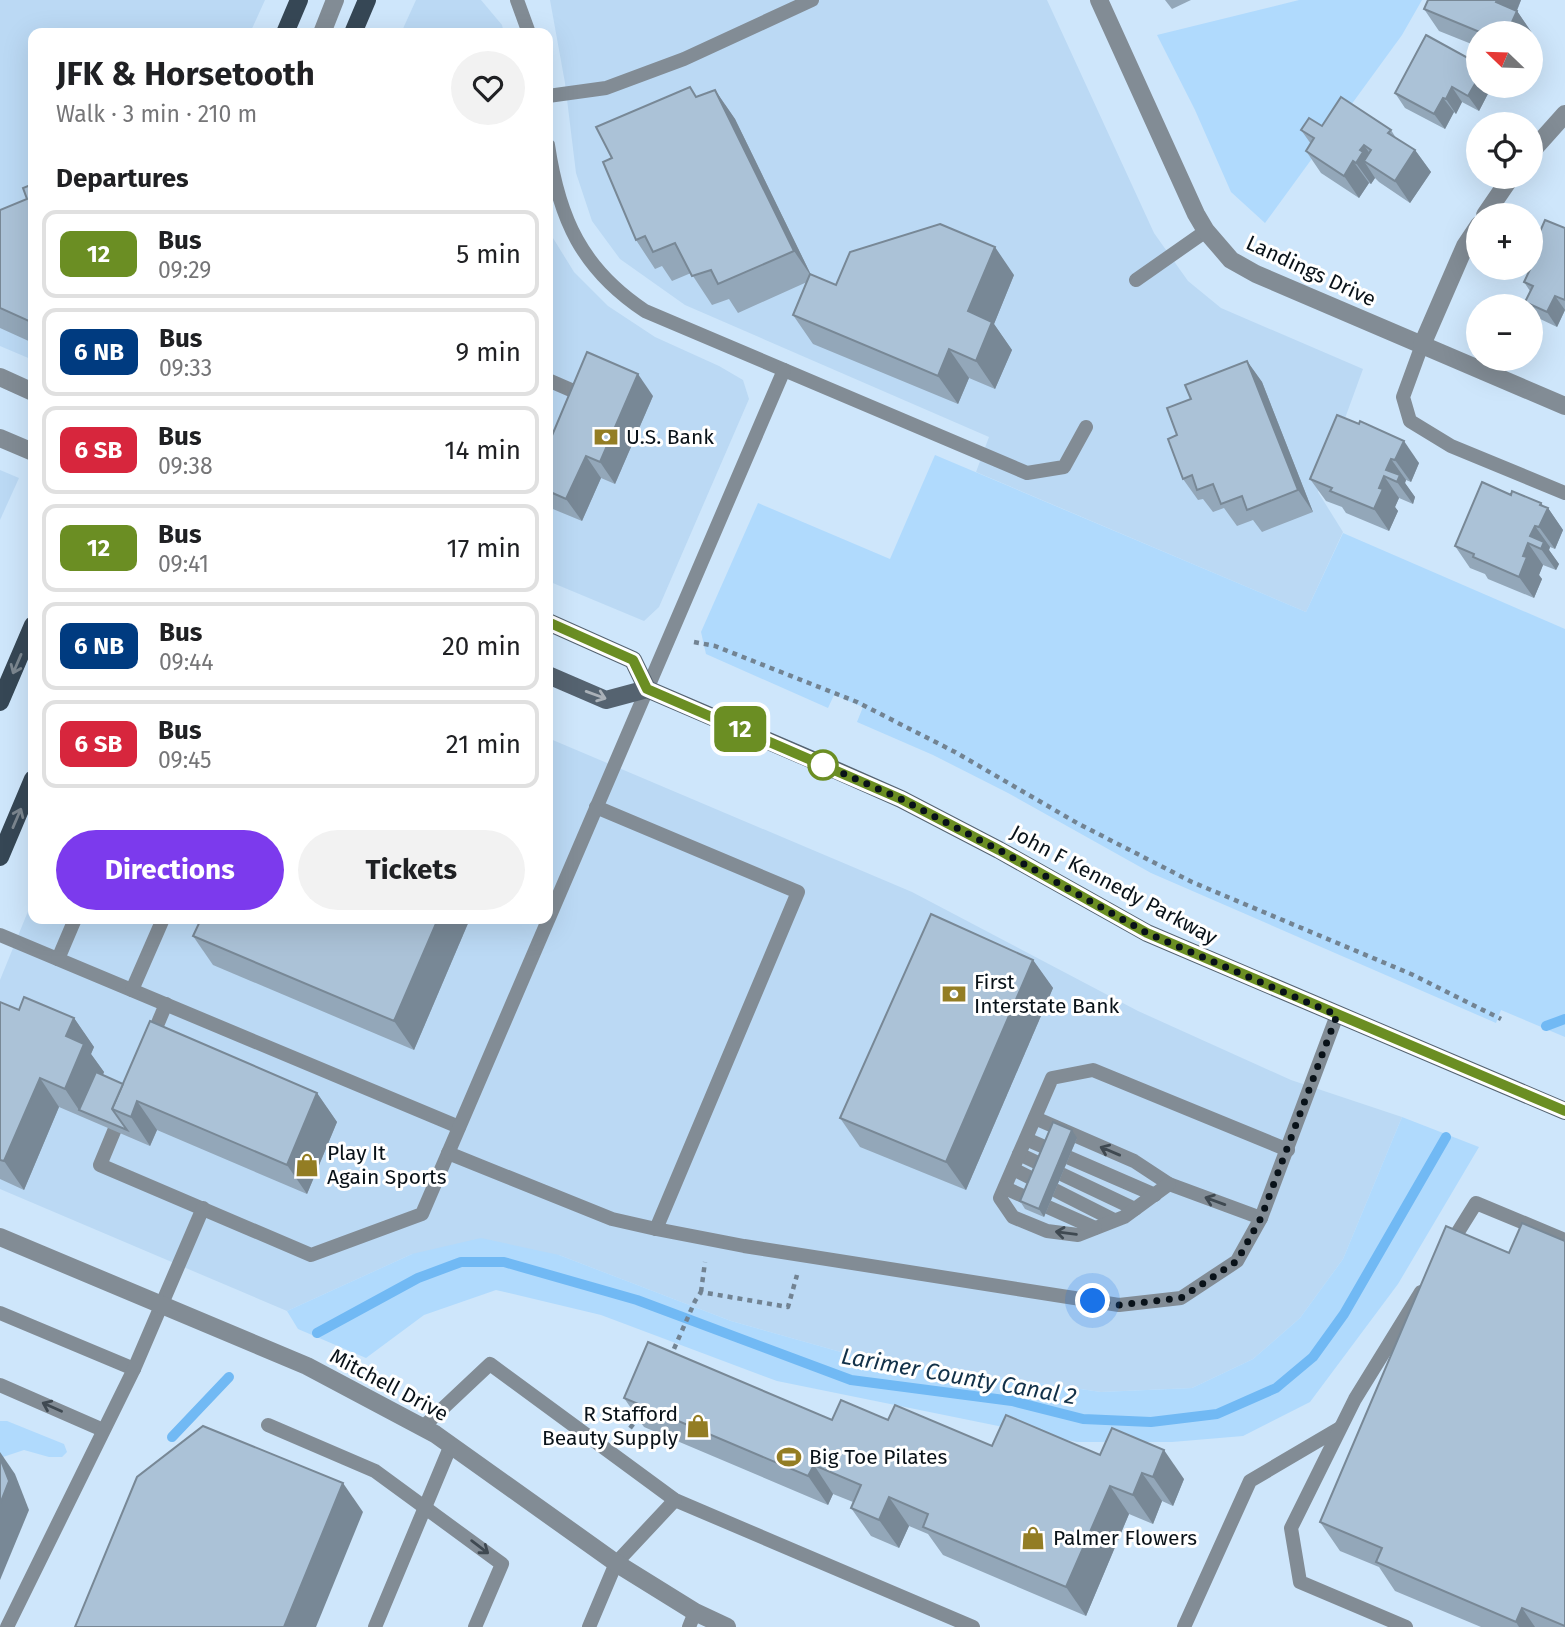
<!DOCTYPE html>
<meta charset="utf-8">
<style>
:root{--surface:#fff;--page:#f2f2f2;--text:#202124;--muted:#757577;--line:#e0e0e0;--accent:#7c3aed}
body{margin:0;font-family:"Fira Sans",sans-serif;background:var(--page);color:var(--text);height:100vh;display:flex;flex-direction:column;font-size:26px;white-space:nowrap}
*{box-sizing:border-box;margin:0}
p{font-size:23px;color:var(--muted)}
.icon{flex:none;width:38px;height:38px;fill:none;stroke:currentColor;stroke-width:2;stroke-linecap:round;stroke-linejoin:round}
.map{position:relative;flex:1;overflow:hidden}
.details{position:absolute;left:28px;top:28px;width:525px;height:896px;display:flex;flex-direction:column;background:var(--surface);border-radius:14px;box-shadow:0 7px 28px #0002}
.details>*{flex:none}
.badge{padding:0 14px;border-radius:10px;font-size:24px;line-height:46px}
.needle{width:46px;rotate:293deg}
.fabs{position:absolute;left:1466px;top:21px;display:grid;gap:14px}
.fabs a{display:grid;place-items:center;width:77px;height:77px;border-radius:50%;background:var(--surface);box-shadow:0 7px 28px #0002;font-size:35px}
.you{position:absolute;width:35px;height:35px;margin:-18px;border:5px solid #fff;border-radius:50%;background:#1a73e8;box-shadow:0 0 0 10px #1a73e833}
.map>.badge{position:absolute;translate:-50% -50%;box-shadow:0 0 0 4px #fff}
h2{padding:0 28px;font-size:26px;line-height:63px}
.round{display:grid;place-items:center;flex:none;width:74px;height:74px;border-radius:37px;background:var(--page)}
.head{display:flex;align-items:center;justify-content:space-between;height:119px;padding:0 28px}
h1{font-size:33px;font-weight:700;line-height:52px}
.cta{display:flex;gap:14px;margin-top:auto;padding:14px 28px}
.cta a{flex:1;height:80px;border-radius:42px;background:var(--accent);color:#fff;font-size:28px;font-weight:700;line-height:80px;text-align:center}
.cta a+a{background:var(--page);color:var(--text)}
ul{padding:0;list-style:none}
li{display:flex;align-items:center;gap:21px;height:88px;margin:0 14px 10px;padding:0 14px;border:4px solid var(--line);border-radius:14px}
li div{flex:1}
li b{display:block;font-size:26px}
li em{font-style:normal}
li .badge{min-width:77px;font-weight:700;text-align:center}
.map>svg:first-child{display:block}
.built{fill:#bbd9f4}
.grass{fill:#b0dafd}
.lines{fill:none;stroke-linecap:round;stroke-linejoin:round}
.stream{stroke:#71b9f4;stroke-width:10}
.path{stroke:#728392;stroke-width:4.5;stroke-dasharray:5 5;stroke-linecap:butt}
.lane{stroke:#828c95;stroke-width:14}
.street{stroke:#828c95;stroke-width:18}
.secondary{stroke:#556370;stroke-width:18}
.primary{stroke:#364755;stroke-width:18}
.wall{fill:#93a7b9}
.shaded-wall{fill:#788896}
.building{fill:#abc2d7;stroke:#788896;stroke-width:2}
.oneway{stroke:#7c8790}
.oneway2{stroke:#aab1b8}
.oneway3{stroke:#3f4951}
.line-casing{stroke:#fff;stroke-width:16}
.line{stroke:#6b8e23;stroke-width:10}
.walk{stroke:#091219;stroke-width:7;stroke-dasharray:0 12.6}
.stop-dot{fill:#fff;stroke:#6b8e23;stroke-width:3.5}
.labels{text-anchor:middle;stroke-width:6;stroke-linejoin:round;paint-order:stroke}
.street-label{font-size:21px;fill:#091219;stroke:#fff}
.poi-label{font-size:21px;fill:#091219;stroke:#fff;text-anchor:start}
.water-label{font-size:23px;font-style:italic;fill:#123149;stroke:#fff}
</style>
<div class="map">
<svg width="1565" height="1627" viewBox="0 0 1565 1627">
<rect width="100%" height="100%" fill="#cee6fb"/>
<g class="built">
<polygon points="0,0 265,0 250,33 33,33 33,360 0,346"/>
<polygon points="416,0 481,0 502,25 504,33 401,33"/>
<polygon points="550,0 1047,0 1154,233 1188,281 1221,308 1363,369 1318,492 1343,532 1306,612 976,472 989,437 685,305 620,259 592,221 576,173 565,83"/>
<polygon points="548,230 574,272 608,306 655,337 719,366 743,380 749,399 659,607 644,621 548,581"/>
<polygon points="0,470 19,478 0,520"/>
<polygon points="548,738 912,892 1138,1011 1291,1080 1402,1117 1343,1259 1300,1318 1253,1359 1192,1388 1101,1392 855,1356 731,1321 559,1255 412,1254 287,1311 0,1189 0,980 33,899 33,919 548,919"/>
</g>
<g class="grass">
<polygon points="1299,0 1422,0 1402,35 1265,223 1231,192 1195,110 1157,35"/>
<polygon points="935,455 1306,612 1343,533 1565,629 1565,1037 1501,1010 1496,1023 1151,873 1008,793 933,755 857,722 863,707 834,695 828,708 706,654 701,632 758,503 890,559"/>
<polygon points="1402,1117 1479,1147 1398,1284 1310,1402 1243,1436 1172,1442 1077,1442 777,1381 601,1315 496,1290 424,1315 366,1358 298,1329 287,1311 412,1254 481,1238 559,1255 731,1321 855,1356 1101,1392 1192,1388 1253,1359 1300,1318 1343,1259"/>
<polygon points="0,1421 7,1421 64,1444 67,1452 62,1457 49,1457 24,1450 0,1458"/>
</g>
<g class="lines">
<g class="stream">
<polyline points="1546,1026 1565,1019"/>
<polyline points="317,1333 418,1278 461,1262 504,1262 637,1300 851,1380 1012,1401 1083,1419 1151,1422 1217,1414 1276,1388 1313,1357 1344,1314 1446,1137"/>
<polyline points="172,1437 229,1377"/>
</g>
<g class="path">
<polyline points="694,642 715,646 857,702 955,752 1077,823 1192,882 1411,974 1501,1019"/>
<polyline points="701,1292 705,1262"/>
<polyline points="670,1358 695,1301 701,1292 788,1307 797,1275"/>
<polyline points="624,1436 640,1415"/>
</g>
<g class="lane">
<polyline points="517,0 529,33"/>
<polyline points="548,96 606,88 684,59 812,0"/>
<path d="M548,145C559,219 582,269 645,311L1027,473L1064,467L1086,427"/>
<polyline points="1136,280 1206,231"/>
<polyline points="1422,345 1403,397 1410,421 1451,446 1565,493"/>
<polyline points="548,380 571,390"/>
<polyline points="596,807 798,892 656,1229"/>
<polyline points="0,935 459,1127"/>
<polyline points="58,959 75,919"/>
<polyline points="132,990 163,919"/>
<polyline points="150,1042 166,1004"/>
<polyline points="122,1112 100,1165 311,1255 422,1214 784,370"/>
<polyline points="1035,1118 1134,1161 1169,1184 1261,1218"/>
<polyline points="1026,1139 1155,1195"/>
<polyline points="448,1153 612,1219 656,1229 744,1246 1119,1305 1181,1298 1237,1261 1261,1218 1337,1015"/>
<polyline points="1019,1154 1135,1209"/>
<polyline points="1013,1169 1114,1220"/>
<polyline points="1169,1184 1124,1217 1078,1235 1047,1231 1013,1217 1000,1198 1052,1078 1093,1070 1288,1150"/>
<polyline points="1005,1188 1095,1228"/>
<polyline points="1448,1248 1476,1203 1565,1240"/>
<polyline points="0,1313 134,1369"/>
<polyline points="0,1385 103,1430"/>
<polyline points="268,1425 375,1471 502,1564 475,1627"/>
<polyline points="423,1427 490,1364 675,1500 973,1627"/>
<polyline points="7,1627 134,1369 203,1208"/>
<polyline points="375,1627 451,1445"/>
<polyline points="589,1627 616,1563 675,1500"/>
<polyline points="689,1627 695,1612"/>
<polyline points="1184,1627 1250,1481 1340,1428"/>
<polyline points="1406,1627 1300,1582 1291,1528 1355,1399 1421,1292"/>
</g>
<g class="street">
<polyline points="1099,0 1196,214 1206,231 1231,260 1256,274 1565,406"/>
<polyline points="322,33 335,0"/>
<polyline points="1531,152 1565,114"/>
<polyline points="1485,215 1511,177"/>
<polyline points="1422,345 1465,246 1479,225"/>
<polyline points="0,377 33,392"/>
<polyline points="0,438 33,452"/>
<polyline points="0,1237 307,1366 435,1434 616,1563 695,1612 727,1627"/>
</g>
<g class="secondary">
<polyline points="548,622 633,660 647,689"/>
<polyline points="548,675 606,700 647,689 822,764 901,799 999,850 1147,933 1565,1111"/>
</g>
<g class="primary">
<polyline points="285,33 299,0"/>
<polyline points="353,33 367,0"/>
<polyline points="0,702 33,625"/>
<polyline points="0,857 33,779"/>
</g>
</g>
<g class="wall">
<polygon points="1165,0 1191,0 1172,9"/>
<polygon points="1428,0 1521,0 1517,11 1532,33 1479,33 1479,47 1439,31 1424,9"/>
<polygon points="1479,86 1492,86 1479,111 1462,102 1456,114 1454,112 1445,129 1405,108 1395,93"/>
<polygon points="715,90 735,119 811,275 836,285 1014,275 994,324 1012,350 995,389 969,378 958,404 813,344 793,315 807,282 738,313 729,299 712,305 691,273 672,281 662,266 655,269 636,240 612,158 697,97"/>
<polygon points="1322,126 1391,130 1396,138 1415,150 1431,172 1410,203 1379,182 1375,178 1371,184 1369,183 1359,198 1321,173 1306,151 1311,144 1301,130"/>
<polygon points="33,184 33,343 0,328 0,210 27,199"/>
<polygon points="1565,228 1565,310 1557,327 1536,317 1531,311 1531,306 1528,306 1525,302 1530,291 1524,282 1532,264 1531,262 1531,252"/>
<polygon points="1247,361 1262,382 1313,512 1262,532 1253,520 1237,526 1224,508 1213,512 1203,499 1198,500 1183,479 1177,435 1191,399"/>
<polygon points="653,396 615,484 601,478 582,521 548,507 548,445"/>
<polygon points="1359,424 1419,463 1411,482 1406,480 1405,483 1415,497 1413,504 1399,498 1395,507 1398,511 1389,531 1346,513 1342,507 1326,501 1310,479"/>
<polygon points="1511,495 1541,503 1543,506 1548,508 1563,530 1555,549 1550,547 1549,550 1559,564 1556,570 1543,565 1539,575 1542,579 1534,598 1488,579 1485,574 1470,568 1455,546"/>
<polygon points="201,919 467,919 469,921 414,1050 213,965 193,936"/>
<polygon points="1033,960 1053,988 966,1190 860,1147 840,1118"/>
<polygon points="0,1002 19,1010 74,1018 94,1047 91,1054 104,1072 103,1075 123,1084 317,1093 337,1122 307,1194 157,1130 150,1146 59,1107 24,1190 0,1179"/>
<polygon points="1077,1138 1044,1217 1025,1209 1020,1201"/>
<polygon points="1565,1241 1565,1627 1481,1627 1395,1591 1379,1567 1340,1551 1320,1522 1509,1253"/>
<polygon points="624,1398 832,1420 888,1420 992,1446 1100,1455 1184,1479 1173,1506 1162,1501 1153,1524 1129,1514 1086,1616 943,1555 928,1534 909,1526 899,1548 871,1536 851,1508 853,1502 833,1494 828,1505 644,1427"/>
</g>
<g class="shaded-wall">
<polygon points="1497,0 1521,0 1511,24 1496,2"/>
<polygon points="1517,11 1532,33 1531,34 1531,33 1507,33"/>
<polygon points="1479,77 1479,86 1492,86 1479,111 1468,96"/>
<polygon points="1452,87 1462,102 1456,114 1446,99"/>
<polygon points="715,90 735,119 813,279 794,251"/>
<polygon points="1443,98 1454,112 1445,129 1434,114"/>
<polygon points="1364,145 1379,167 1364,161 1375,178 1371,184 1356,163 1360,150"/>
<polygon points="1415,150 1431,172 1410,203 1395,181"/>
<polygon points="1353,161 1369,183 1359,198 1344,176"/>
<polygon points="995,247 1014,275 994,324 1012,350 995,389 976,361 968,311"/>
<polygon points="1555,296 1565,310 1557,327 1547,312"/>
<polygon points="949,349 969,378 958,404 938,376"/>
<polygon points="1247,361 1262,382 1313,512 1298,490"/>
<polygon points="638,374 653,396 615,484 600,462"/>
<polygon points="1404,441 1419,463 1411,482 1395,460"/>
<polygon points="586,456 601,478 582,521 566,499"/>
<polygon points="1391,459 1406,480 1405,483 1415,497 1413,504 1397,482 1386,470"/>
<polygon points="1384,476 1399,498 1395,507 1398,511 1389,531 1374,509 1379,488"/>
<polygon points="1541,503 1547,511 1548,508 1563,530 1555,549 1539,527"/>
<polygon points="1535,526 1550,547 1549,550 1559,564 1556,570 1541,549 1530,536"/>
<polygon points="1528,543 1543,565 1539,575 1542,579 1534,598 1519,577 1523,556"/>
<polygon points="438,919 467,919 469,921 414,1050 394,1021"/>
<polygon points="1033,960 1053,988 966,1190 946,1162"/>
<polygon points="74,1018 94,1047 91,1054 104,1072 86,1113 79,1110 65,1089 66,1036"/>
<polygon points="40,1078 59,1107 24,1190 4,1161"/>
<polygon points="317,1093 337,1122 307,1194 287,1165"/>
<polygon points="137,1101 157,1130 150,1146 131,1117"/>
<polygon points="1072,1130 1077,1138 1044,1217 1039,1209"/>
<polygon points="1164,1450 1184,1479 1173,1506 1153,1477"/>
<polygon points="0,1452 15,1474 29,1510 0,1580"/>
<polygon points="814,1465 833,1494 828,1505 808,1476"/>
<polygon points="1142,1473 1162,1501 1153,1524 1133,1495"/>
<polygon points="343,1483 363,1512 316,1627 284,1627"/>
<polygon points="1110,1486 1129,1514 1086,1616 1066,1587"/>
<polygon points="889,1497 909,1526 899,1548 879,1520"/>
<polygon points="1522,1608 1535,1627 1519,1627 1516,1622"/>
</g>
<g class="building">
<polygon points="1428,0 1497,0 1496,2 1517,11 1507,33 1482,33 1424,9"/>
<polygon points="1426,35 1479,64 1479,77 1468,96 1452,87 1446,99 1443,98 1434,114 1395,93"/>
<polygon points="690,87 696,97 715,90 794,251 718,284 711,270 692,276 675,243 653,252 645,236 636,240 603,162 612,158 596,127"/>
<polygon points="1341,97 1391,130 1388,133 1415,150 1395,181 1364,161 1371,150 1364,145 1360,150 1363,152 1356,163 1353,161 1344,176 1306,151 1314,138 1301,130 1309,118 1322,126"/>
<polygon points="33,184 33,321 31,322 0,308 0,210 27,199 23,188"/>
<polygon points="1545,220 1565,228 1565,300 1555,296 1547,312 1525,302 1533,286 1524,282 1534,261 1531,259 1531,252"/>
<polygon points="940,224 995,247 968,311 992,322 976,361 949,349 938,376 793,315 810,274 836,285 850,252"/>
<polygon points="587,352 638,374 600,462 586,456 566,499 548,491 548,445"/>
<polygon points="1247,361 1298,490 1247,510 1242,496 1221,504 1213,484 1197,490 1192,475 1183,479 1168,439 1177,435 1167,408 1191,399 1185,385"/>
<polygon points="1337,415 1359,424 1360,421 1404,441 1395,460 1391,459 1386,470 1400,475 1397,482 1384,476 1379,488 1383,489 1374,509 1330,491 1332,488 1310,479"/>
<polygon points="1482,482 1511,495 1512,491 1541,503 1540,505 1548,508 1539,527 1535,526 1530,536 1544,542 1541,549 1528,543 1523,556 1527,557 1519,577 1473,557 1474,554 1455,546"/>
<polygon points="931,914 1033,960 946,1162 840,1118"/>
<polygon points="201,919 438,919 394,1021 193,936"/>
<polygon points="24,997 74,1018 66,1036 84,1044 65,1089 40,1078 4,1161 0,1160 0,1002 19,1010"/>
<polygon points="150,1021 317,1093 287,1165 137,1101 131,1117 112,1109"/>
<polygon points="96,1072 123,1084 112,1109 127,1130 79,1110"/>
<polygon points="1053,1122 1072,1130 1039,1209 1020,1201"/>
<polygon points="1522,1223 1565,1241 1565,1626 1522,1608 1516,1622 1376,1562 1382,1548 1320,1522 1446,1226 1509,1253"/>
<polygon points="648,1342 832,1420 841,1400 888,1420 895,1405 992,1446 1006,1415 1100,1455 1112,1428 1164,1450 1153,1477 1142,1473 1133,1495 1110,1486 1066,1587 923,1527 928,1514 889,1497 879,1520 851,1508 861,1485 814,1465 808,1476 624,1398"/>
<polygon points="203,1426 343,1483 284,1627 75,1627 137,1477"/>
<polygon points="0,1458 9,1481 0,1504"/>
</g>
<defs><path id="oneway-shaft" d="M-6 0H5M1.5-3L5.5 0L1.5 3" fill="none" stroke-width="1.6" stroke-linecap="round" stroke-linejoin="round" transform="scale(1.75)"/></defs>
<g class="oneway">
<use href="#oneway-shaft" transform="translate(17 664) rotate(113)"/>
<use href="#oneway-shaft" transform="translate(17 818) rotate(-67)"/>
</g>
<use class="oneway2" href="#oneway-shaft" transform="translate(596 695) rotate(20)"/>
<g class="oneway3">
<use href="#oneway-shaft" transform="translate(1110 1151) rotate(-157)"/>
<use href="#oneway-shaft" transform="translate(1215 1201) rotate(-160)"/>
<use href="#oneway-shaft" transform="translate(1066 1233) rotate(-173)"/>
<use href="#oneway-shaft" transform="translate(52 1407) rotate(-156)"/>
<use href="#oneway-shaft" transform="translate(480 1547) rotate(37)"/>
</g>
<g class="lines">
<g class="line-casing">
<polyline id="line" points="548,622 633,660 647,689 901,799 999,850 1147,933 1565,1111"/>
</g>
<use href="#line" class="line"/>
<polyline class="walk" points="823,765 822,764 901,799 999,850 1147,933 1337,1015 1261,1218 1237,1261 1181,1298 1119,1305 1093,1301"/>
</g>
<defs>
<g id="bank-bare" transform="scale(1.89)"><path d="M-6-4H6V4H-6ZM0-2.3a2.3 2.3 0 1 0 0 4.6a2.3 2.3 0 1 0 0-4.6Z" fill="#937d24" stroke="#fff" stroke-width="2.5" paint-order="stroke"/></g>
<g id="shop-bare" transform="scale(1.89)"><path d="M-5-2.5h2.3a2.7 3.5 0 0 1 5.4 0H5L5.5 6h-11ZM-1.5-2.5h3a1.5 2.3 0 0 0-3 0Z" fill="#937d24" stroke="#fff" stroke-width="2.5" paint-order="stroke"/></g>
<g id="stadium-bare" transform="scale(1.89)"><path d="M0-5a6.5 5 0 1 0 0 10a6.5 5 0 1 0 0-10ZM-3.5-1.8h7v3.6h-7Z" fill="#937d24" stroke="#fff" stroke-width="2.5" paint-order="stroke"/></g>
</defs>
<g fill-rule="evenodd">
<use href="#bank-bare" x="606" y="437"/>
<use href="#bank-bare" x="954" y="994"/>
<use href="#shop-bare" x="307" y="1165"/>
<use href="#shop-bare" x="698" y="1426"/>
<use href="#stadium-bare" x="789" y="1457"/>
<use href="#shop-bare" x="1033" y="1538"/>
</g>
<circle class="stop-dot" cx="823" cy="765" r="14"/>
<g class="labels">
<g class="street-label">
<text transform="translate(1311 271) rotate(25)" y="7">Landings Drive</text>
<text transform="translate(1114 885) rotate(28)" y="7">John F Kennedy Parkway</text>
<text transform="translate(389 1385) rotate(28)" y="7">Mitchell Drive</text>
</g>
<g class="poi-label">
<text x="626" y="444">U.S. Bank</text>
<text x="974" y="989">First<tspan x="974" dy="24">Interstate Bank</tspan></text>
<text x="327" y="1160">Play It<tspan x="327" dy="24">Again Sports</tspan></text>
<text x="678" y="1421" text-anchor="end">R Stafford<tspan x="678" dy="24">Beauty Supply</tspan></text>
<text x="809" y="1464">Big Toe Pilates</text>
<text x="1053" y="1545">Palmer Flowers</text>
</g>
<g class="water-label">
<text transform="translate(959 1376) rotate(10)" y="8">Larimer County Canal 2</text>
</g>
</g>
</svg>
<div class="fabs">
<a><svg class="needle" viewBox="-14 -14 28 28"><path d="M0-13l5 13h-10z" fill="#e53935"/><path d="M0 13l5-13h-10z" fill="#757577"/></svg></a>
<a><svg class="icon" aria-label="locate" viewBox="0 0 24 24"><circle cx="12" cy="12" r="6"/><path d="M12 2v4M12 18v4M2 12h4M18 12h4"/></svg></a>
<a>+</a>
<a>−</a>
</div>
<div class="you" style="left:1093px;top:1301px"></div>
<b class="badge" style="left:740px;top:729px;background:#6b8e23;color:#fff">12</b>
<section class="details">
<div class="head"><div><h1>JFK &amp; Horsetooth</h1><p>Walk · 3 min · 210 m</p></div><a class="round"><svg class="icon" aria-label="heart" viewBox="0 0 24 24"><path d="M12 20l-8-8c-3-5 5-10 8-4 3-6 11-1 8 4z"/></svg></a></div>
<h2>Departures</h2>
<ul>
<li><span class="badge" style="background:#6b8e23;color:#fff">12</span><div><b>Bus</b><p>09:29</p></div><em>5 min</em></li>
<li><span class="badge" style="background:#003b80;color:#fff">6 NB</span><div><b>Bus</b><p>09:33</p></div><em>9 min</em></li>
<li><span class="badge" style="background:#d7263d;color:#fff">6 SB</span><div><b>Bus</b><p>09:38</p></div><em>14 min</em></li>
<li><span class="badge" style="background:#6b8e23;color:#fff">12</span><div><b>Bus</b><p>09:41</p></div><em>17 min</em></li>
<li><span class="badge" style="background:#003b80;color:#fff">6 NB</span><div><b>Bus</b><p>09:44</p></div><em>20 min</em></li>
<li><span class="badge" style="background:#d7263d;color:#fff">6 SB</span><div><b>Bus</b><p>09:45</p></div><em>21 min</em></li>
</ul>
<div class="cta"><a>Directions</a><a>Tickets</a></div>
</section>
</div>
